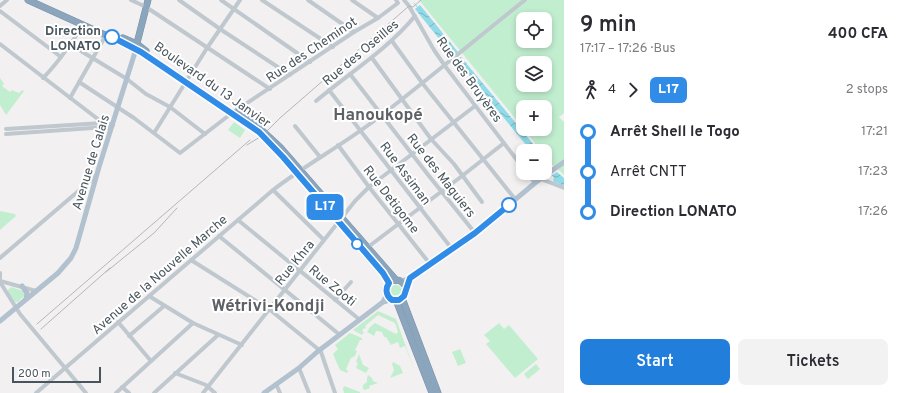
<!DOCTYPE html>
<meta charset="utf-8">
<style>
:root{--surface:#fff;--page:#f2f2f3;--text:#2b2b33;--muted:#7c7c81;--accent:#227edb}
body{margin:0;font-family:Overpass,sans-serif;background:var(--page);color:var(--text);height:100vh;display:flex;flex-direction:column;font-size:15px;white-space:nowrap}
*{box-sizing:border-box;margin:0}
p{font-size:13px;color:var(--muted)}
.icon{flex:none;width:22px;height:22px;fill:none;stroke:currentColor;stroke-width:2;stroke-linecap:round;stroke-linejoin:round}
.map{position:relative;flex:1;overflow:hidden}
.details{display:flex;flex-direction:column;background:var(--surface);width:340px}
.details>*{flex:none}
.badge{padding:0 8px;border-radius:6px;font-size:14px;line-height:26px}
.tools{position:absolute;left:516px;top:12px;display:grid;gap:8px}
.tools a{display:grid;place-items:center;width:36px;height:36px;border-radius:8px;background:var(--surface);box-shadow:0 2px 6px #0003;font-size:20px}
.scale{position:absolute;left:12px;bottom:10px;width:89px;box-sizing:border-box;padding-left:4px;border:2px solid #49555d;border-top:0;font-size:11px;line-height:14px;white-space:nowrap;color:#49555d;-webkit-text-stroke:3px #fff;paint-order:stroke}
.map>.badge{position:absolute;translate:-50% -50%;box-shadow:0 0 0 2px #fff}
.legs{display:flex;align-items:center;gap:6px;height:44px;padding:0 16px;font-size:13px}
.legs p{margin-inline-start:auto}
.headline{display:flex;align-items:center;justify-content:space-between;height:68px;padding:0 16px}
h1{font-size:22px;font-weight:600;line-height:30px}
.cta{display:flex;gap:8px;margin-top:auto;padding:8px 16px}
.cta a{flex:1;height:46px;border-radius:8px;background:var(--accent);color:#fff;font-size:16px;font-weight:600;line-height:46px;text-align:center}
.cta a+a{background:var(--page);color:var(--text)}
ul{padding:0 16px;list-style:none}
li{display:flex;align-items:center;gap:14px;height:40px;font-size:15px}
li i{display:grid;place-items:center;width:6px;height:100%;margin:0 5px;background:currentColor}
li i::after{content:'';width:10px;height:10px;margin:-5px;border:3px solid;border-radius:50%;background:var(--surface)}
li p{margin-inline-start:auto}
li:first-child i{background:linear-gradient(#0000 50%,currentColor 0)}
li:last-child i{background:linear-gradient(currentColor 50%,#0000 0)}
main{display:flex;flex:1;min-height:0}
.map>svg:first-child{display:block}
.green{fill:#c2eed0;fill-rule:evenodd}
.water{fill:url(#water-waves)}
.lines{fill:none;stroke-linecap:round;stroke-linejoin:round}
.stream{stroke:#91dbe8;stroke-width:1}
.highway-casing{stroke:#7691a8;stroke-width:7}
.minor{stroke:#bfc8ce;stroke-width:4}
.major{stroke:#b2c1ce;stroke-width:5}
.highway{stroke:#8ba6bc;stroke-width:6}
.rail{stroke:#b3b6ba;stroke-width:1}
.line-1-casing{stroke:#fff;stroke-width:9}
.line-1{stroke:#318ce7;stroke-width:6}
.stop-1-dot{fill:#fff;stroke:#318ce7;stroke-width:2}
.labels{text-anchor:middle;stroke-width:4;stroke-linejoin:round;paint-order:stroke}
.stop-label{font-size:13px;font-weight:bold;fill:#49555d;stroke:#fff;text-anchor:end}
.street-label{font-size:13px;fill:#49555d;stroke:#fff}
.district-label{font-size:17px;font-weight:bold;fill:#5d6165;stroke:#fff}
</style>
<main>
<div class="map">
<svg width="564" height="393" viewBox="0 0 564 393">
<defs>
<pattern id="water-waves" width="16" height="10" patternUnits="userSpaceOnUse"><rect width="16" height="10" fill="#91dbe8"/><path d="M0 5q4-4 8 0t8 0" fill="none" stroke="#78b4bf"/></pattern>
</defs>
<rect width="100%" height="100%" fill="#f3f0f1"/>
<g class="green">
<path d="M419,0H564V113L559,117L564,122V175C557,168 545,161 545,151H541L524,129H545V107H523V128ZM523,19H545V41H523ZM523,63H545V85H523Z"/>
<polygon points="0,78 4,84 2,86 10,92 12,90 19,93 22,90 24,91 6,115 0,105"/>
<polygon points="234,122 245,130 240,138 228,130"/>
<polygon points="0,211 15,214 16,216 0,230"/>
<circle cx="396" cy="291" r="6"/>
<polygon points="11,287 23,291 25,295 18,302 15,302 8,292 8,290"/>
<polygon points="378,311 396,319 415,372 405,346 400,348 398,342 391,345 386,337 384,337 382,332 378,331 376,331 374,336 367,332 370,327 375,323 396,334 398,332 395,323 378,315 365,326 366,328 365,329 364,328 362,331 364,332 362,335 353,330"/>
<polygon points="499,323 504,329 509,325 538,359 515,378 486,344 490,341 484,335"/>
<polygon points="350,333 362,338 362,340 360,340 355,350 357,351 355,356 351,358 346,369 348,371 347,373 340,370 333,354 338,349 335,345"/>
<polygon points="460,349 466,363 458,366 452,352"/>
<polygon points="359,354 363,365 369,368 366,373 356,368 358,363 356,362"/>
<polygon points="393,362 400,366 403,373 390,378 394,370 392,364"/>
<polygon points="536,364 540,369 528,379 524,374"/>
<polygon points="368,375 372,378 373,381 378,383 369,386 370,388 365,390 363,389 363,385 367,382 367,378"/>
<polygon points="344,386 360,392 360,393 344,393 343,389"/>
</g>
<g class="water">
<polygon points="420,5 458,52 453,56 415,9"/>
<polygon points="461,57 539,151 531,151 462,67 456,60"/>
<polygon points="557,172 564,178 564,186 554,182 553,181 554,177 552,176 550,177"/>
</g>
<g class="lines">
<polyline class="stream" points="414,3 418,8"/>
<g class="highway-casing">
<g id="highway">
<polyline points="28,0 136,49 259,132 283,157 383,273 389,283"/>
<polyline points="123,38 137,44 146,51"/>
<polyline points="136,47 148,0"/>
<polyline points="237,112 254,123 280,147 396,280"/>
<circle cx="396" cy="290" r="10"/>
<polyline points="402,298 438,393"/>
<polyline points="396,300 432,393"/>
</g>
</g>
<g class="minor">
<polyline points="131,0 146,7 270,89"/>
<polyline points="179,0 220,29 290,75"/>
<polyline points="221,0 310,62"/>
<polyline points="262,0 333,47"/>
<polyline points="308,0 354,32"/>
<polyline points="352,0 378,18"/>
<polyline points="404,0 409,6 434,50 445,66 523,168"/>
<polyline points="0,6 7,0"/>
<polyline points="0,11 61,57"/>
<polyline points="392,41 423,84 515,199"/>
<polyline points="0,44 103,123 111,130"/>
<polyline points="71,45 127,79 146,94 170,107 205,134"/>
<polyline points="372,58 431,139 454,164 482,202"/>
<polyline points="350,74 429,176 475,233"/>
<path d="M43,78C59,62 71,44 83,25"/>
<polyline points="79,82 134,118 180,153 232,113 354,32 378,18 398,3 396,0"/>
<polyline points="329,90 452,249"/>
<polyline points="70,98 106,35"/>
<path d="M316,101C349,73 387,50 415,16"/>
<polyline points="295,126 320,157"/>
<polyline points="6,129 103,123 113,125"/>
<polyline points="154,133 207,48 240,0"/>
<polyline points="6,134 107,127"/>
<polyline points="338,145 369,187 430,264"/>
<polyline points="527,173 535,183"/>
<polyline points="541,179 564,188"/>
<polyline points="273,190 324,240"/>
<polyline points="238,220 360,320"/>
<polyline points="219,236 340,335"/>
<polyline points="368,247 462,176 504,143"/>
<polyline points="0,258 96,176"/>
<polyline points="191,260 269,309 318,349 321,352 335,393"/>
<polyline points="0,273 0,278"/>
<polyline points="0,281 36,291"/>
<polyline points="0,282 20,314 86,393"/>
<polyline points="149,296 193,323 242,345"/>
<polyline points="335,300 351,282"/>
<polyline points="118,322 151,361"/>
<polyline points="129,336 164,306"/>
<polyline points="299,368 309,393"/>
<polyline points="175,373 206,385 215,393"/>
<polyline points="276,384 280,393"/>
<polyline points="122,387 129,393"/>
<path d="M36,393L273,190C308,163 348,142 383,114C431,77 477,38 525,0"/>
<polyline points="116,393 193,323"/>
<polyline points="154,393 218,335"/>
<polyline points="203,393 355,201 369,187 475,106"/>
</g>
<g class="major">
<polyline points="402,281 412,277 475,233 535,183 564,162"/>
<polyline points="22,286 27,293 26,299"/>
<polyline points="406,288 411,278"/>
<polyline points="383,302 387,294"/>
<polyline points="0,321 58,273 71,258 76,248 99,167 136,49"/>
<polyline points="264,393 299,368 317,352 383,302 393,299"/>
</g>
<use href="#highway" class="highway"/>
<g class="rail">
<polyline points="247,145 263,135 280,118 409,6 413,7 421,0"/>
<polyline points="106,272 154,233 177,208"/>
<polyline points="37,324 250,140"/>
<polyline points="41,329 110,268"/>
</g>
</g>
<g class="lines">
<g class="line-1-casing">
<path id="line-1" d="M112,37L141,52L259,132L283,157L383,273L389,283C385,289 386,296 392,300H399L404,296L410,278L475,233L509,205"/>
</g>
<use href="#line-1" class="line-1"/>
</g>
<g class="stop-1-dot">
<circle cx="112" cy="37" r="7"/>
<circle cx="509" cy="205" r="7"/>
<circle cx="357" cy="244" r="5"/>
</g>
<g class="labels">
<g class="stop-label">
<text x="101" y="35">Direction<tspan x="101" dy="15">LONATO</tspan></text>
</g>
<g class="street-label">
<text transform="translate(311 49) rotate(-34)" y="5">Rue des Cheminot</text>
<text transform="translate(360 52) rotate(-40)" y="5">Rue des Oseilles</text>
<text transform="translate(470 79) rotate(54)" y="5">Rue des Bruyères</text>
<text transform="translate(213 84) rotate(35)" y="5">Boulevard du 13 Janvier</text>
<text transform="translate(90 162) rotate(-73)" y="5">Avenue de Calais</text>
<text transform="translate(406 173) rotate(53)" y="5">Rue Assiman</text>
<text transform="translate(442 175) rotate(52)" y="5">Rue des Maguiers</text>
<text transform="translate(392 199) rotate(52)" y="5">Rue Detigome</text>
<text transform="translate(294 262) rotate(-51)" y="5">Rue Khra</text>
<text transform="translate(159 274) rotate(-41)" y="5">Avenue de la Nouvelle Marche</text>
<text transform="translate(333 285) rotate(39)" y="5">Rue Zooti</text>
</g>
<g class="district-label">
<text x="378" y="120">Hanoukopé</text>
<text x="268" y="311">Wétrivi-Kondji</text>
</g>
</g>
</svg>
<div class="tools">
<a><svg class="icon" aria-label="locate" viewBox="0 0 24 24"><circle cx="12" cy="12" r="6"/><path d="M12 2v4M12 18v4M2 12h4M18 12h4"/></svg></a>
<a><svg class="icon" aria-label="layers" viewBox="0 0 24 24"><path d="M12 4l9 5-9 5-9-5zM3 14l9 5 9-5"/></svg></a>
<a>+</a>
<a>−</a>
</div>
<div class="scale">200 m</div>
<b class="badge" style="left:325px;top:207px;background:#318ce7;color:#fff">L17</b>
</div>
<section class="details">
<div class="headline"><div><h1>9 min</h1><p>17:17 – 17:26 · Bus</p></div><b>400 CFA</b></div>
<div class="legs"><svg class="icon" aria-label="walk" viewBox="0 0 24 24"><circle cx="13" cy="4" r="2"/><path d="M13 8l-2 6 4 7M11 14l-3 7M7 12l3-4h3l4 4"/></svg>4<svg class="icon" aria-label="forward" viewBox="0 0 24 24"><path d="M9 5l7 7-7 7"/></svg><b class="badge" style="background:#318ce7;color:#fff">L17</b><p>2 stops</p></div>
<ul>
<li><i style="color:#318ce7"></i><b>Arrêt Shell le Togo</b><p>17:21</p></li>
<li><i style="color:#318ce7"></i><span>Arrêt CNTT</span><p>17:23</p></li>
<li><i style="color:#318ce7"></i><b>Direction LONATO</b><p>17:26</p></li>
</ul>
<div class="cta"><a>Start</a><a>Tickets</a></div>
</section>
</main>
